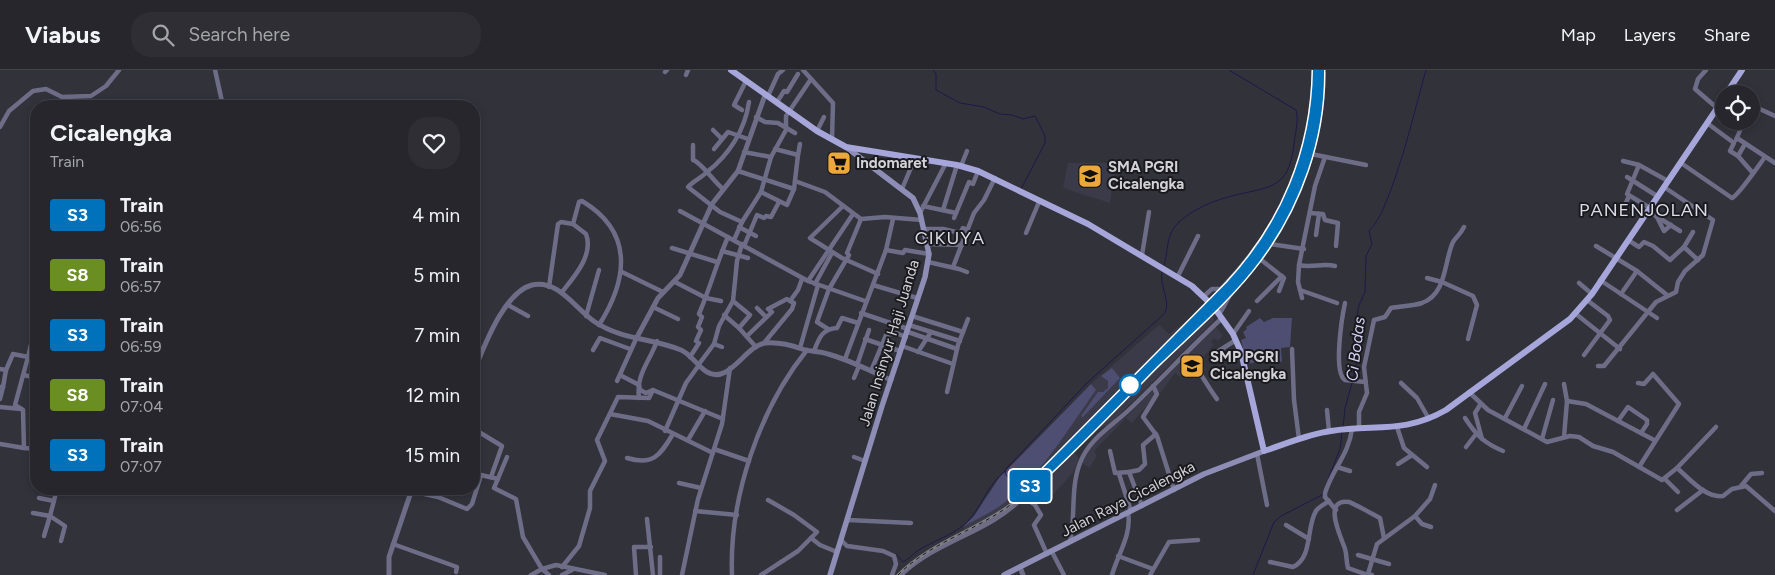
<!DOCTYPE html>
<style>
:root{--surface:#26262c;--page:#2e2e34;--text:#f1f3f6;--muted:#a4a5a9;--line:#424348}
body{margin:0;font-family:Figtree,sans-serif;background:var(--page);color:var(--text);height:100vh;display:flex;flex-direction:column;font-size:19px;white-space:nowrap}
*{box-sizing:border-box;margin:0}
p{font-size:16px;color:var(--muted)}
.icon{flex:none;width:28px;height:28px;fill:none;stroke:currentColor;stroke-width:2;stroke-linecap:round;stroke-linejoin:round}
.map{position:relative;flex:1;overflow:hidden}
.drawer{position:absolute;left:30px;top:30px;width:450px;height:395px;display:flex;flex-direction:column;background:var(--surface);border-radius:20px;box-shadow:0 2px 8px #0003,0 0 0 1px var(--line)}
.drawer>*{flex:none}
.badge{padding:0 10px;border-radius:4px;font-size:18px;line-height:32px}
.buttons{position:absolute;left:1715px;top:15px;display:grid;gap:10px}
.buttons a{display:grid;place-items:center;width:45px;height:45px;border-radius:50%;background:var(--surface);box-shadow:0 2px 8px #0003,0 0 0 1px var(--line);font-size:25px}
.map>.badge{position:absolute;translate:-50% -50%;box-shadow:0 0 0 2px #fff}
.round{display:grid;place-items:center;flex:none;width:52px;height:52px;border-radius:20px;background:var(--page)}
.summary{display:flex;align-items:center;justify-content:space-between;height:85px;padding:0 20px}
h1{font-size:24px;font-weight:700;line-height:38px}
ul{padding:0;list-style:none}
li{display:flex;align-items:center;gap:15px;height:60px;padding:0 20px}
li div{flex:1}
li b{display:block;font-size:19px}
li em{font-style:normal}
li .badge{min-width:55px;font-weight:700;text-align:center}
header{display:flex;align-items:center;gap:30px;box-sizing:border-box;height:70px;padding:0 25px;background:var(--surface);border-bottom:1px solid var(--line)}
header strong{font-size:24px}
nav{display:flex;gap:28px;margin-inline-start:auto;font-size:18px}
.search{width:350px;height:45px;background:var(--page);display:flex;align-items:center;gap:12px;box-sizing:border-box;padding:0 18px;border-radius:20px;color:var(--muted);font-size:19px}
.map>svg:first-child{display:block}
.built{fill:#3a3a49}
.green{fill:#4e4d72}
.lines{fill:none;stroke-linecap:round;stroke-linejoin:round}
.stream{stroke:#1f184a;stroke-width:1}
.minor{stroke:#6d6d87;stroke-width:4.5}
.tertiary{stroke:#6d6d87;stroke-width:5}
.secondary{stroke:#8d8db6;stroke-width:5.5}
.primary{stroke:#a6a6da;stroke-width:6}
.rail-casing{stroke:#7c7c84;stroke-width:3}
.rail{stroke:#1a1a1e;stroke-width:1;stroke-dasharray:4;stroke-linecap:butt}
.line-casing{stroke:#fff;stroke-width:11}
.line{stroke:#0072bc;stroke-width:8}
.stop-dot{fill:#fff;stroke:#0072bc;stroke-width:2.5}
.labels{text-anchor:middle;stroke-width:4;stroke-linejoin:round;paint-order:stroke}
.poi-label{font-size:15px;font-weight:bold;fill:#d1d1d7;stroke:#1a1a1e;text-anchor:start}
.street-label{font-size:15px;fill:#d1d1d7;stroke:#1a1a1e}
.water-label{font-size:16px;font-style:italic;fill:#d1d2f5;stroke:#1a1a1e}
.quarter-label{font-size:18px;letter-spacing:1px;fill:#dbdce7;stroke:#1a1a1e}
</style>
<header>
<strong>Viabus</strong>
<div class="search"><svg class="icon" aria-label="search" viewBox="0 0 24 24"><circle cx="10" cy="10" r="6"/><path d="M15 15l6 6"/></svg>Search here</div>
<nav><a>Map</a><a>Layers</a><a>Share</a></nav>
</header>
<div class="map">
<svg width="1775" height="505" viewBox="0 0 1775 505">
<rect width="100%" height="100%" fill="#32323b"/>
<g class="built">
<polygon points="1068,93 1116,93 1110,133 1063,118"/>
<polygon points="1205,236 1213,244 1214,251 1108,356 1101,357 1074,382 1079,388 1073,403 1043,435 1027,422 1005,442 966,464 963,455 974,446 999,408 1091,314 1159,255 1169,264"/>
<polygon points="1216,257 1223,265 1218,271 1214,268 1211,272 1214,275 1200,291 1206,299 1194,309 1186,298 1180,307 1175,303 1161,322 1158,322 1132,353 1126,348 1094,381 1097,386 1089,398 1081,392 1094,374 1110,358 1126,347"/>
</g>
<g class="green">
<polygon points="1260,248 1264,252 1273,248 1292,248 1290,277 1281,278 1282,292 1272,289 1247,294 1241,270 1246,268 1243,262 1247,259 1246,257"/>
<polygon points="1112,298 1120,308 1083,347 1081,346 1098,322 1103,322 1108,318 1108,311 1101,306"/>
<path d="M1091,314L1096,320C1068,359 1042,404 1004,433C991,443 977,449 964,456L974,446L999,408Z"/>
</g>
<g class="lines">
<g class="stream">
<polyline points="933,0 936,4 936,20 960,33 984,37 1000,44 1012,45 1023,49 1035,46 1045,66 1045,73 1021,119"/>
<path d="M1164,195C1169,180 1165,166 1178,153C1192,140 1210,132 1228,127C1266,116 1289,123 1294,74C1295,64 1299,50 1296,40L1229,0"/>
<path d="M1353,309L1357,290L1354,261L1359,235L1365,222L1366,186L1372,174L1369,161C1392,140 1416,34 1426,0"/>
<polyline points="1343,358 1345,338 1352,313"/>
<path d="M1018,420L1005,403L1006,399L1087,313L1165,243C1171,231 1159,216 1162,202"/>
<polyline points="1025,425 1051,427"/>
<path d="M896,484L903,492C911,488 915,481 922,478C938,469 958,463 971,448C983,432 989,414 1005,401"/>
<polyline points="1253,505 1274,452 1281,446 1322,425 1340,379 1342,362"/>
</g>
<g class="minor">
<polyline points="215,0 223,36"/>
<polyline points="803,0 833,33 832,70"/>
<polyline points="1706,0 1698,9 1695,19 1717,38"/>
<polyline points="665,2 667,0"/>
<polyline points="686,5 688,0"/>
<polyline points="768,26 778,4 783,0"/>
<polyline points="777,32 784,21 787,22 798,4"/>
<polyline points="1751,35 1775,46"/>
<polyline points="742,40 734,35 746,11"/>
<polyline points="756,47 765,52 778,53 795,63"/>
<polyline points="1707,53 1734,73 1730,81 1738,86 1752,102"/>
<polyline points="0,57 9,41 33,21 46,19 62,27 91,26 106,16 119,0"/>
<polyline points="713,60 721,68"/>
<polyline points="817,61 824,47"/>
<polyline points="1737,68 1775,93"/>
<polyline points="1736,70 1744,51"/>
<path d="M693,75V90C701,92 714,112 723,119"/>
<polyline points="714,79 728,62 748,69"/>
<polyline points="775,79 798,85 800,74"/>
<polyline points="744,82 771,87"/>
<polyline points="1311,84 1366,95"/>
<polyline points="1738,86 1745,74"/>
<polyline points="1623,91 1639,95 1668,111"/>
<path d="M1681,93L1732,128C1738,126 1759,95 1765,87"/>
<polyline points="1639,95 1627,124 1650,138"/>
<polyline points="961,96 967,81"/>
<polyline points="738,101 794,119"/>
<polyline points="1627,107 1657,126"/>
<polyline points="795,111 825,122 861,149 885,147 922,150"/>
<polyline points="902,119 915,88"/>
<polyline points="761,122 787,135 794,119 798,85"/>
<polyline points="843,136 810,168 842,188 878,204"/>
<polyline points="923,136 956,143"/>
<polyline points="943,140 957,95"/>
<polyline points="680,141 808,211 865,231"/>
<polyline points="1648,141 1680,161"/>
<polyline points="920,143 946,93"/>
<polyline points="1310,143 1323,144 1325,150 1338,153 1336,176"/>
<polyline points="1621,144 1629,126"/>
<polyline points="1657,147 1664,161 1671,155"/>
<polyline points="954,148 969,112 973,114 978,101"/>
<path d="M742,152L720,142L688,117C693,111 701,108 707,102C729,85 745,60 749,32"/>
<path d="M573,154L579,132L582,131C634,162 628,209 599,255"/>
<polyline points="739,157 756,166"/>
<polyline points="924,159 943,159 960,163 963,158 967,160"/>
<polyline points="1026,163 1039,132"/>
<polyline points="1316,165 1319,144"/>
<polyline points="734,170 742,152 761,122 771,87 786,60 786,46 811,9"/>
<polyline points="1628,170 1639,177 1644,172 1653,176 1670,190 1684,177 1693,162"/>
<polyline points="742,174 737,191 733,231 750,245 739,258 756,277"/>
<polyline points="927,174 962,175"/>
<polyline points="1270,174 1304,179"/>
<polyline points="744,176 757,145 764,148 766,146 771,147 779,132"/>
<polyline points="1596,176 1637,201 1667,225"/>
<polyline points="1684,177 1698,190"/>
<polyline points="672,178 717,192"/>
<polyline points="886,180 903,183 905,180 929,184"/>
<polyline points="722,181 748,188"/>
<polyline points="1142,185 1149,142"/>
<polyline points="1260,189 1284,208 1279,221"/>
<polyline points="928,192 959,199 967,202"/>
<path d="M1299,195C1312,198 1323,193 1335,196"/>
<polyline points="953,197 974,143 984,130 995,108"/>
<polyline points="622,202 663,222"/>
<polyline points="1178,206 1198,166"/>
<polyline points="1427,208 1442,212 1473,226 1477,235 1468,269"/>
<polyline points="1600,210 1657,248"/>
<polyline points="808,211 853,144"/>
<polyline points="675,212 706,228 721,231"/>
<polyline points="1579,213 1592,224"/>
<polyline points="815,214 832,183"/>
<polyline points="873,215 917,228"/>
<path d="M549,217L558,154L561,152L573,154L586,164C594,185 574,207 562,222"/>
<polyline points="1300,220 1337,233"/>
<polyline points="1621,224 1637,201"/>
<path d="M1204,226L1212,219H1221C1277,161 1312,94 1315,13"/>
<polyline points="1302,228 1298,212 1299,195 1315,116 1325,87"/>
<polyline points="1257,231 1282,206"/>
<path d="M1345,233C1342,247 1333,303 1345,310L1365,312"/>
<polyline points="508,235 528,246"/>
<polyline points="653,237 678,249"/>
<polyline points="757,238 766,247"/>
<polyline points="861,243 908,259"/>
<path d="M1219,244C1224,238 1226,231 1230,225C1241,209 1256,196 1266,180C1301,128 1318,71 1322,9"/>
<polyline points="1576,244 1620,279"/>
<polyline points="724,245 739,258"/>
<polyline points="586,246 599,200"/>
<polyline points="912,246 963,262"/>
<polyline points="909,255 960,271"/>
<polyline points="828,259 817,252 829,219 849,185 847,183 861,149"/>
<polyline points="908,262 957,279"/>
<polyline points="1233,264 1249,241"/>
<polyline points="747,266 772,242 768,239 787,229 790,231"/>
<polyline points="865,269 900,281"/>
<polyline points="764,273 792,239 794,233 790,231 798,220 802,209"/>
<polyline points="714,274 722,277"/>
<polyline points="902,276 953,294"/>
<polyline points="800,278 818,215"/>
<polyline points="1292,279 1294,330 1299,369"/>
<polyline points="593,280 600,268 630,279"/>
<path d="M814,281C819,268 822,259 837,258L842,248L858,253"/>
<polyline points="918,282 931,262"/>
<polyline points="1217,282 1236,270"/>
<polyline points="1584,285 1610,250 1608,246 1587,230"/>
<path d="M1183,286L1191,295L1194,294C1203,307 1210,320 1217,329"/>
<path d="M690,287L699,273L696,271L701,260L698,257L702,247L699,244C710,218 717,192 728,167"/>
<polyline points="36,289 28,287 15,335 23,340 24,378 36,379"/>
<polyline points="845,289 886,180 893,149"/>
<polyline points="699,294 714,274 719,256 733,231"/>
<polyline points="857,295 869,260"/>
<polyline points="1598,296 1604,296 1656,232 1676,222 1678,212 1685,201 1703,185 1713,150 1664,117"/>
<polyline points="0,299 6,300 13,284 28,287 36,254"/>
<polyline points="871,301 886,265 896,263 906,267"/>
<polyline points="24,305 36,308"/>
<polyline points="620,305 639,315 640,320 646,323 653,320 723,349"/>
<polyline points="854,308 859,296"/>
<polyline points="617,311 636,269"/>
<polyline points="1401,313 1417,328 1429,349"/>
<polyline points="1638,313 1644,314 1653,304 1679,334 1639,397"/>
<polyline points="1564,314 1567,331 1564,367"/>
<polyline points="1153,316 1157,324 1143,347 1157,366 1174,420"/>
<polyline points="0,317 3,317 6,300"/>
<polyline points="947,322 958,275 968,249"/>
<path d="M1469,322L1488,340L1547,372L1570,366L1579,367L1593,376L1613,382L1662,410L1677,398C1690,409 1705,428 1723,426L1732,419L1746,416L1775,441"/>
<path d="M639,328C636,304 649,293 657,271"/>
<polyline points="0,329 3,317"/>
<polyline points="1567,331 1586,334 1654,370"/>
<polyline points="1480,335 1475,343 1482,369"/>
<polyline points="0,337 21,339"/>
<polyline points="1327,340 1329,361"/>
<polyline points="610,344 648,351 713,383"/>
<path d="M1465,348C1476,365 1484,373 1503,381"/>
<polyline points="1505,348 1522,316"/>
<polyline points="1618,351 1628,337 1647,350 1647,354 1641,363"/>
<polyline points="1397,357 1404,378 1427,397"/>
<polyline points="474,359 502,376 491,407"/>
<path d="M1359,359V342L1367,323L1364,297L1374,250L1385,247L1391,238C1401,236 1413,236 1422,233C1447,224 1444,191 1453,172C1456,167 1460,165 1464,157"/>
<polyline points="1524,359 1545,314"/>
<polyline points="665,361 686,313 699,295"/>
<polyline points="1542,369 1553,330"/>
<polyline points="688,370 705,341"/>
<polyline points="0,374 24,378"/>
<polyline points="1466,377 1476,364"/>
<polyline points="714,379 749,391"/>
<polyline points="1110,381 1115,403 1129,402 1142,436"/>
<polyline points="1257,384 1267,435"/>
<polyline points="507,387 494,418 516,429 523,467 542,499 556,495 605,505"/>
<polyline points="854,387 865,391"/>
<path d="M627,388C654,396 660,385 673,364"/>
<polyline points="1398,394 1412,385"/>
<polyline points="1337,397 1350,401"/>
<polyline points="1677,398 1716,357"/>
<polyline points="1129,402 1139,400 1145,394 1143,375 1156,364"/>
<polyline points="1119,404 1131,441"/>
<polyline points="1665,409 1678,422"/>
<polyline points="679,413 701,418"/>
<polyline points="1741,416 1751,404 1762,403"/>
<polyline points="411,421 438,427 467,439 472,434 481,405 498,409"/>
<polyline points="39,428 54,431"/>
<path d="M1336,440L1325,427V423C1332,400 1349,384 1352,359"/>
<polyline points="1677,440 1703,420"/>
<polyline points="695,441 737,445"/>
<polyline points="33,443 50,446 57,419"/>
<polyline points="1415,446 1422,454 1431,457"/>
<polyline points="647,449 653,505"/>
<polyline points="848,450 911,453"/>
<polyline points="1286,455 1309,469"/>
<polyline points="44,466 50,446 65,456 61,471"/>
<polyline points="811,468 820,475 837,482"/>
<polyline points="841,470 847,476 883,481 894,486 896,494 892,505"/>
<path d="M1070,472C1076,446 1070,419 1080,393C1089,368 1114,355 1132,337C1162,308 1191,277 1222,248"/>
<polyline points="393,474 457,497 456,502"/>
<polyline points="1052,482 1064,505"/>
<polyline points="1358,485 1389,494"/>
<polyline points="1118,486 1153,499"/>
<polyline points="660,487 660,505"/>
<path d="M1270,492L1293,497C1313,488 1306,457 1316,441C1318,437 1325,434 1329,431"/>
<polyline points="562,497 579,476 590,438 590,421 605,391 597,370 618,327 649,328 653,320"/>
<polyline points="531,505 542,499 549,505"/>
<polyline points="562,505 572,500"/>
<polyline points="636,505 634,477 651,477"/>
<polyline points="682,505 698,429 722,354 730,298"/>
<path d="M732,505C729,429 759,339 807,280"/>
<polyline points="761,505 798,481 817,462 794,445 768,430"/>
<path d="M901,505C937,470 989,463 1023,427L1035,435L1041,445L1034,455L1047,484"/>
<path d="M1112,505C1118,484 1132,464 1128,443"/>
<polyline points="1150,505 1169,472 1198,470"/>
<path d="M1368,505L1348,498C1346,491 1347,485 1345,479C1342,469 1321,428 1349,432C1353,433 1374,445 1380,448L1384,468"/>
<polyline points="1372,505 1368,504 1377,474 1415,446 1430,429 1435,415"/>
</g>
<g class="tertiary">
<polyline points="636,269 658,228 680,205 712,134 738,101 765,25"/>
<path d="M474,301C484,277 504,222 532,215C559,209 576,240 595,252C622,270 652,268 681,280C691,284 697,296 707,302C729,315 745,276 765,273C776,272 791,275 802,279C810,282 820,281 828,284C850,290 870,301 891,310"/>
<polyline points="1020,497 1023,505"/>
<polyline points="389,505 389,487 412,419"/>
</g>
<g class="secondary">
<polyline points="830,505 882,336 925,207 929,184 920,143 913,128 846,77"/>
<polyline points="1004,505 1204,404 1264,381"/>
</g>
<g class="primary">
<path d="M731,0L817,61L846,77L957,95L978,101L1088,154L1192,216L1213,236L1233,264L1241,282L1264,381C1286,374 1308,364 1331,361C1375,354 1404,364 1446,340L1570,249L1592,224L1724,28"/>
<polyline points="1726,24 1742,0"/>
</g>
<g class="rail-casing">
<path id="rail" d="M898,505C931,472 976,461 1013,433L1246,197C1291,140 1316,72 1317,0"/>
</g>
<use href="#rail" class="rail"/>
</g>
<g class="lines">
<g class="line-casing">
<path id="line" d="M1317,0C1316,81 1285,156 1230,215L1030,417C1073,378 1113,336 1154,294C1189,260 1228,227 1257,188C1297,134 1321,67 1320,0"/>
</g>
<use href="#line" class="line"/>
</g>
<defs>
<g id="supermarket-square" transform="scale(1.25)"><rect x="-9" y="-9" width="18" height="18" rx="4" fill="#eda83b" stroke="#1a1a1e"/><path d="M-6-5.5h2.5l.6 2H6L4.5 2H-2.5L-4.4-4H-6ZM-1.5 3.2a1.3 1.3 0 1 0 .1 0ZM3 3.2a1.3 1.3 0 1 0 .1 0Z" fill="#111"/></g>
<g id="school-square" transform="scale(1.25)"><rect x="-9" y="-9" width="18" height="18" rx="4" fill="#eda83b" stroke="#1a1a1e"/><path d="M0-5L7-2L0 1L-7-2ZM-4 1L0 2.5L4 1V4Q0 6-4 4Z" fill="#111"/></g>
</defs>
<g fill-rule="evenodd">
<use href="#supermarket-square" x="839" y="93"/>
<use href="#school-square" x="1090" y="106"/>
<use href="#school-square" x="1192" y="296"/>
</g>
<circle class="stop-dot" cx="1130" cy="315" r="10"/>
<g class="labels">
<g class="poi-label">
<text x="856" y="98">Indomaret</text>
<text x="1108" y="102">SMA PGRI<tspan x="1108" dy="17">Cicalengka</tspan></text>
<text x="1210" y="292">SMP PGRI<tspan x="1210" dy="17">Cicalengka</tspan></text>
</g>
<g class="street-label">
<text transform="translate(889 273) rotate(-73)" y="5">Jalan Insinyur Haji Juanda</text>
<text transform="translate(1128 429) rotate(-27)" y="5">Jalan Raya Cicalengka</text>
</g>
<g class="water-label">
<text transform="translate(1355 279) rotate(-83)" y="6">Ci Bodas</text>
</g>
<g class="quarter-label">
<text x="1644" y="146">PANENJOLAN</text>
<text x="950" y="174">CIKUYA</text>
</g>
</g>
</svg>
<div class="buttons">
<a><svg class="icon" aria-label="locate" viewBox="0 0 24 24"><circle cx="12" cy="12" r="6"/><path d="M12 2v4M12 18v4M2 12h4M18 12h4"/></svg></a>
</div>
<b class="badge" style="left:1030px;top:416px;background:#0072bc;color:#fff">S3</b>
<section class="drawer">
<div class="summary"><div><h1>Cicalengka</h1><p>Train</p></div><a class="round"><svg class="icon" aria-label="heart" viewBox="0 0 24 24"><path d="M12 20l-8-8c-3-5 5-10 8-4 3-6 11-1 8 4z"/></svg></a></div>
<ul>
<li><span class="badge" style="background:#0072bc;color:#fff">S3</span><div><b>Train</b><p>06:56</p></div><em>4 min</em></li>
<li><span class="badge" style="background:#6b8e23;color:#fff">S8</span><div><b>Train</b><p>06:57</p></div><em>5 min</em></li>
<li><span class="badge" style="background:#0072bc;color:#fff">S3</span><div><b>Train</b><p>06:59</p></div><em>7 min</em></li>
<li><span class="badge" style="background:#6b8e23;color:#fff">S8</span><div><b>Train</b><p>07:04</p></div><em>12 min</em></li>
<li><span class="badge" style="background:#0072bc;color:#fff">S3</span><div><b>Train</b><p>07:07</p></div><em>15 min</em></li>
</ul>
</section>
</div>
